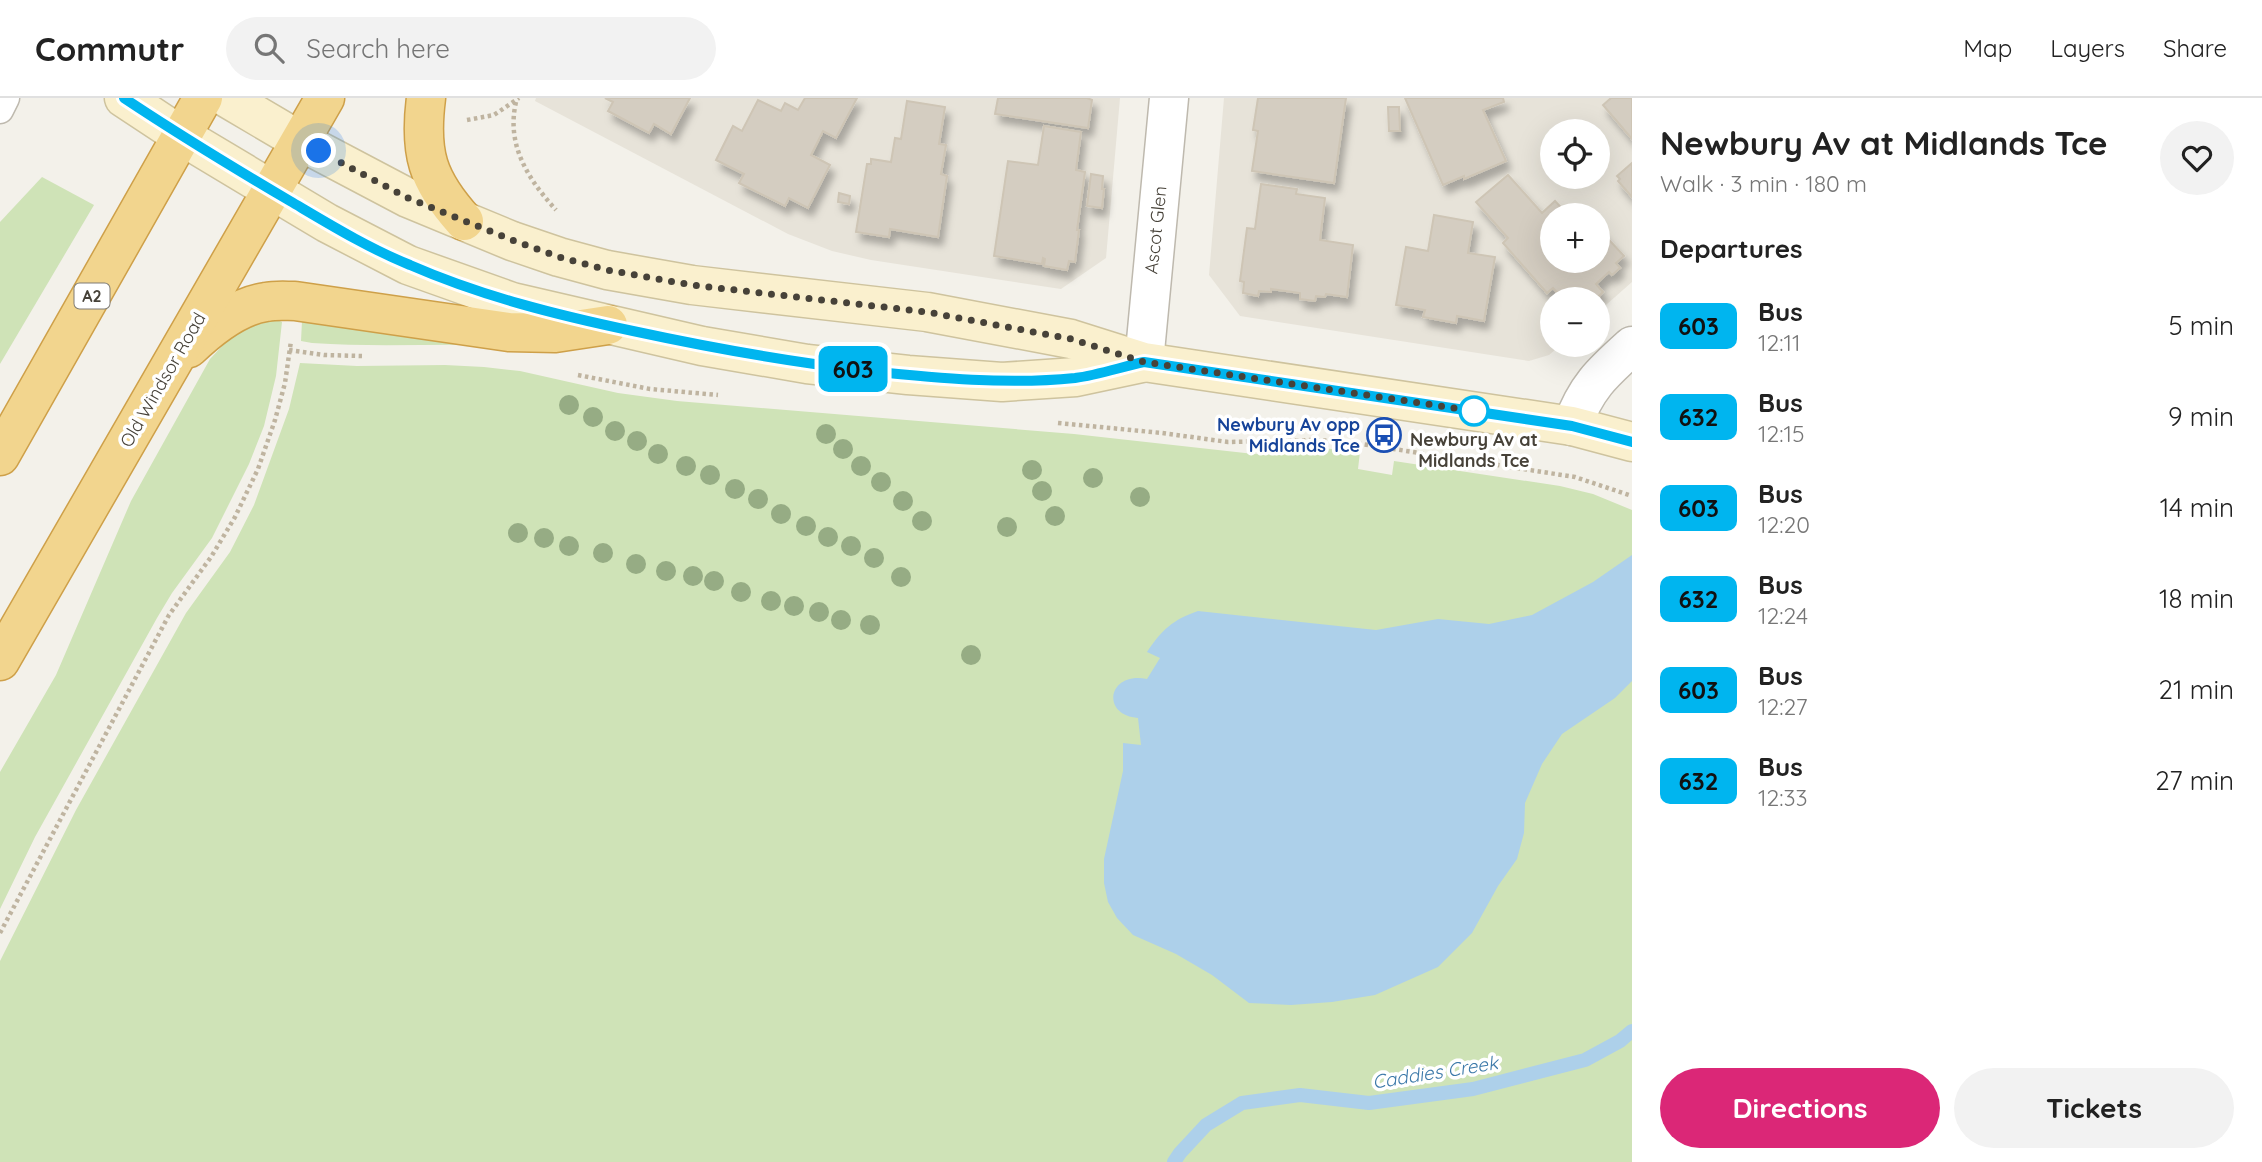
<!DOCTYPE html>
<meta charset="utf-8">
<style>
:root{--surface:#fff;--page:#f2f2f2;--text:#222;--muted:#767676;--line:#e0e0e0;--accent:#db2777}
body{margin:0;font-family:Quicksand,sans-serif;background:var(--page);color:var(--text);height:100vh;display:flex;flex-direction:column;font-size:26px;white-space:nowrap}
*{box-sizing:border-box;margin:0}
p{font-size:23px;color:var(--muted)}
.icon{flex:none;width:38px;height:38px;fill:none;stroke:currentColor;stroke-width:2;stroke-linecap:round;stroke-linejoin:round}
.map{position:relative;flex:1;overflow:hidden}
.drawer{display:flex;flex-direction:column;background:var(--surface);width:630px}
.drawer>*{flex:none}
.badge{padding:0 14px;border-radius:10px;font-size:24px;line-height:46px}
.controls{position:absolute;left:1540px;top:21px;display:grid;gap:14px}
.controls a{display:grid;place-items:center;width:70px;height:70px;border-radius:50%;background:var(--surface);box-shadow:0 7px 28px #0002;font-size:35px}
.you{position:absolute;width:35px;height:35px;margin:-18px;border:5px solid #fff;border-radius:50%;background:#1a73e8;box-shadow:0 0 0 10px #1a73e833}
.map>.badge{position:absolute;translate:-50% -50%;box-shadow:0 0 0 4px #fff}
h2{padding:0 28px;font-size:26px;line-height:63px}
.round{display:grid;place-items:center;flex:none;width:74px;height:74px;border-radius:37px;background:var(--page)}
.headline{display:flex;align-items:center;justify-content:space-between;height:119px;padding:0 28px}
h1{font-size:33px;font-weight:800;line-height:52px}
.action{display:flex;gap:14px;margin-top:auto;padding:14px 28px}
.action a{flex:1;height:80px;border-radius:42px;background:var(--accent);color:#fff;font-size:28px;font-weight:800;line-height:80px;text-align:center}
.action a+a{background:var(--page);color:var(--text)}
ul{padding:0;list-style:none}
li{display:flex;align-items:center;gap:21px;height:91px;padding:0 28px}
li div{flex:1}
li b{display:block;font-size:26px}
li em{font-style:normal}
li .badge{min-width:77px;font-weight:700;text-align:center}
header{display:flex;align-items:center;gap:42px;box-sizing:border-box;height:98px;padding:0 35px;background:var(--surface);border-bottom:2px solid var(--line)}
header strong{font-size:33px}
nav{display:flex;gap:38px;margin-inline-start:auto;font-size:24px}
.search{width:490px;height:63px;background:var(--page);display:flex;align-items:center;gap:18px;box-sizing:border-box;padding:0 24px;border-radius:38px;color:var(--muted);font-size:26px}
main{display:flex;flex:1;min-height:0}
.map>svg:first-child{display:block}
.residential{fill:#e7e3d9;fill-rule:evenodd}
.green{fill:#cfe3b7}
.water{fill:#add0ea}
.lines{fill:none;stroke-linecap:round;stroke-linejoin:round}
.stream{stroke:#add0ea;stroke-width:14}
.building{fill:#d4cdc1;stroke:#cec5b5;stroke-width:2;filter:url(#shadow)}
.service-casing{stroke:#beb9ae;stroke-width:29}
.minor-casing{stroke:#beb9ae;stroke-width:41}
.secondary-casing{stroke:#cec39e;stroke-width:41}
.trunk-casing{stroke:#cea049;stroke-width:41}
.path{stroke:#bfb4a0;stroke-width:4.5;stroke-dasharray:3.5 3.5;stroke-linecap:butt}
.service{stroke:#fff;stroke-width:26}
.minor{stroke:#fff;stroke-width:38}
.secondary{stroke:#faf0ce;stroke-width:38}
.trunk{stroke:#f2d58e;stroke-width:38}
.tree{fill:#96ac84}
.line-casing{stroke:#fff;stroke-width:16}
.line{stroke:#00b5ef;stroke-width:10}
.walk{stroke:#474239;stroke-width:7;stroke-dasharray:0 12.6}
.stop-dot{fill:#fff;stroke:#00b5ef;stroke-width:3.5}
.labels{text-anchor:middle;stroke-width:7;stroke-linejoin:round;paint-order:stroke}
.shield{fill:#fff;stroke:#7e7b74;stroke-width:2}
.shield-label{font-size:16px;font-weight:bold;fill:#474239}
.street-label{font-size:18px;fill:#474239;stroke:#fff}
.transit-label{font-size:18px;font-weight:bold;fill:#164399;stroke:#fff;text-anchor:end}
.stop-label{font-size:18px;font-weight:bold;fill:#474239;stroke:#fff}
.water-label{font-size:19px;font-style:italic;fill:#3c79a9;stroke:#fff}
</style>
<header>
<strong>Commutr</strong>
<div class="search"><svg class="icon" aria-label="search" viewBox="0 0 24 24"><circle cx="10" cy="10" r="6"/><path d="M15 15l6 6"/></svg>Search here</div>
<nav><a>Map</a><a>Layers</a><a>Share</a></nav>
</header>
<main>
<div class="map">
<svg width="1632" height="1064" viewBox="0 0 1632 1064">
<defs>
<filter id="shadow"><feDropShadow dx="4.5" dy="8" stdDeviation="3.5" flood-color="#0004"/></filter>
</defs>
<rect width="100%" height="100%" fill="#f3f1ea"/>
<g class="residential">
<polygon points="536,0 1120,0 1106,160 1061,191 871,162 832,153 788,136 535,3"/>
<path d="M1224,0H1632V184L1598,214V201H1552V247H1561L1549,257L1529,263L1240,218L1209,177ZM1552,33H1598V79H1552ZM1552,117H1598V163H1552Z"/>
</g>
<g class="green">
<polygon points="42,79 94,107 0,266 0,124"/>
<polygon points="273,220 282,224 276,278 264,328 249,366 212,440 172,495 157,520 35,739 0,811 0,674 56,577 131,403 210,261 238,231"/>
<path d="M302,223L484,247C426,246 369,249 312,245L301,243Z"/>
<polygon points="300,265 357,268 445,267 484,269 520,273 618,295 677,303 1074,336 1254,356 1322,350 1360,354 1358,371 1392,377 1394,363 1560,388 1593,396 1632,412 1632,1064 0,1064 0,863 76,712 186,515 230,454 254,407 289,311"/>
</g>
<path class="water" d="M1632,457V583L1615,600L1562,636L1542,666L1525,705L1524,735L1517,761L1498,788L1472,835L1438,869L1375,897L1332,904L1291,907L1249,905L1212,877L1176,856L1133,837L1117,820L1108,804L1104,785V761L1123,673V645L1141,647L1138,620C1100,617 1108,573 1147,581L1160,560L1147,554C1162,532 1172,522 1198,513L1376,532L1438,521L1489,526L1532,517L1593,484Z"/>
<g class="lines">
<polyline class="stream" points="1174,1064 1180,1055 1206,1027 1242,1005 1300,997 1369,1005 1473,991 1585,962 1620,943 1632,933"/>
</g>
<g class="building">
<polygon points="605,0 690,0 671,36 654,26 649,35 608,13 613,4"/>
<polygon points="805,0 857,0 836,40 823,33 811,57 830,67 808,110 789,100 785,108 739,85 744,76 716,62 733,28 742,33 758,2 781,13 785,5 798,12"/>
<polygon points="998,0 1087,0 1092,2 1088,30 995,16"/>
<polygon points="1258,0 1346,0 1334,85 1252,73 1258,33 1253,32"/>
<polygon points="1405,0 1503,0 1504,4 1483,12 1506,63 1464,81 1464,78 1443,87"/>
<polygon points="1611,0 1632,0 1632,41 1603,7"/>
<polygon points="907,3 945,9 939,46 946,47 941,76 947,78 938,139 890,131 889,139 856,134 867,66 871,66 871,61 891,64 895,40 901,41"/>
<polygon points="1388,9 1399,9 1400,33 1389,33"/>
<polygon points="1044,28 1081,34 1076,72 1085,74 1077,132 1079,132 1075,164 1069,163 1067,172 1044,168 1045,161 1043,160 1042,166 994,158 1008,63 1038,67"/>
<polygon points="1632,65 1632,99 1618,83 1620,81 1617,78"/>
<polygon points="1091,76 1103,78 1102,91 1104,91 1102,110 1087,108"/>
<polygon points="1508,77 1542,115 1555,103 1568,117 1552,117 1552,163 1598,163 1598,130 1624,158 1616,165 1620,170 1612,177 1609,174 1596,186 1603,194 1596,201 1563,201 1553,190 1547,195 1503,145 1508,140 1476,104"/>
<polygon points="1261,86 1297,91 1296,96 1325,100 1320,142 1353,147 1347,199 1326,196 1325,199 1316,198 1315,203 1300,201 1300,195 1271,191 1271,194 1259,193 1258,198 1243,195 1244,184 1240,183 1247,130 1255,131"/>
<polygon points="839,95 850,98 849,106 838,104"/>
<polygon points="1434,117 1473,124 1468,155 1495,159 1484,223 1457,218 1456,225 1423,219 1425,212 1396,207 1406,149 1428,153"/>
</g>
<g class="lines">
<g class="service-casing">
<polyline id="service" points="0,12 6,0"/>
</g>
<g class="minor-casing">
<g id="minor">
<polyline points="1144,264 1169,0"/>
<path d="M1572,328C1586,289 1602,275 1632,248"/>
</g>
</g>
<g class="secondary-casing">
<g id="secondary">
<polyline points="124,0 180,37 327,125 408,167 512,204 702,248 807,266 908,277 1002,284 1076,279 1142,265"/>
<polyline points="227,0 300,43 408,100 512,143 559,159 607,172 692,187 927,214 1071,241 1144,264 1572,328 1632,344"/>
</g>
</g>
<g class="trunk-casing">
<g id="trunk">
<path d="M426,0C419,55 427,82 464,123"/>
<path d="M189,250C210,230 237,208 266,204C276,202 286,203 295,203L509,234L555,235L608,227"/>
<polyline points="0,358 203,0"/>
<polyline points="0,563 325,0"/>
</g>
</g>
<g class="path">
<path d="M516,4C506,47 528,81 556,112"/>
<polyline points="467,22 494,17 519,0"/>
<polyline points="289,252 324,257 362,258"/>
<polyline points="578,277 650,291 718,297"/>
<polyline points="1058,325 1162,335 1228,344 1311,342 1342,343 1575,379 1632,398"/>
<polyline points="0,835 169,517 211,459 235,419 258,371 275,322 285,285 291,243"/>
</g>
<use href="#service" class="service"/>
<use href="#minor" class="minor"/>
<use href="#secondary" class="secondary"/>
<use href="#trunk" class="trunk"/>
</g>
<g class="tree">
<circle cx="569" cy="307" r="10"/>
<circle cx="593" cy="319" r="10"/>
<circle cx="615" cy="333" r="10"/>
<circle cx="826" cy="336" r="10"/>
<circle cx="637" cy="343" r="10"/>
<circle cx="843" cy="351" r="10"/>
<circle cx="658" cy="356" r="10"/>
<circle cx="686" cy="368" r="10"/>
<circle cx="861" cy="368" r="10"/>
<circle cx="1032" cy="372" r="10"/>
<circle cx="710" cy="377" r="10"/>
<circle cx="1093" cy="380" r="10"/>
<circle cx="881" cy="384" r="10"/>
<circle cx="735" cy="391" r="10"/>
<circle cx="1042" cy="393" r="10"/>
<circle cx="1140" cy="399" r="10"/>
<circle cx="758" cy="401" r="10"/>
<circle cx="903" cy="403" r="10"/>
<circle cx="781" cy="416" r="10"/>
<circle cx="1055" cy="418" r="10"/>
<circle cx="922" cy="423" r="10"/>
<circle cx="806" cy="428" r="10"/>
<circle cx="1007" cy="429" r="10"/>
<circle cx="518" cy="435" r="10"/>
<circle cx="828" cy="439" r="10"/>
<circle cx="544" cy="440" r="10"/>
<circle cx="569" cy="448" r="10"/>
<circle cx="851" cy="448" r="10"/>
<circle cx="603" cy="455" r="10"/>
<circle cx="874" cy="460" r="10"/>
<circle cx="636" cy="466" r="10"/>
<circle cx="666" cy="473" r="10"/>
<circle cx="693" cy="478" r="10"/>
<circle cx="901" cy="479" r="10"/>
<circle cx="714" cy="483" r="10"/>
<circle cx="741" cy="494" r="10"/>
<circle cx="771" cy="503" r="10"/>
<circle cx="794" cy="508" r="10"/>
<circle cx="819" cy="514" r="10"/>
<circle cx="841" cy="522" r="10"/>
<circle cx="870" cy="527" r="10"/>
<circle cx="971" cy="557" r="10"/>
</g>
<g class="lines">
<g class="line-casing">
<path id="line" d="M124,0C178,36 234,70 290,103C329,126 368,150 410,167C481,198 557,217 633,233C712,250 790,264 869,273C937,280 1007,287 1075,280C1098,277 1121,269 1144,264L1572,328L1632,344"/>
</g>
<use href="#line" class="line"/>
<polyline class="walk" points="319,53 408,100 512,142 559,159 607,172 692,187 927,214 1071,241 1144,264 1474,313"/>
</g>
<defs>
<g id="bus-ring" transform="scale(1.75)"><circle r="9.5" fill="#fff" stroke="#1a4fb4" stroke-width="1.5"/><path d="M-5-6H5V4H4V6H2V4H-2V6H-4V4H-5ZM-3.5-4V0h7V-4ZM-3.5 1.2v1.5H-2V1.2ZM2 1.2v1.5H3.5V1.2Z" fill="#1a4fb4"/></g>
</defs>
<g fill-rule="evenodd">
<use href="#bus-ring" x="1384" y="337"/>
</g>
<circle class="stop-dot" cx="1474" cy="313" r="14"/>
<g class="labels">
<rect class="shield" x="74.5" y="185.5" width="35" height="25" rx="5"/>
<g class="shield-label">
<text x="92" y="204">A2</text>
</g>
<g class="street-label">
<text transform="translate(1156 132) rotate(-84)" y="6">Ascot Glen</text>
<text transform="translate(163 282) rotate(-60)" y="6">Old Windsor Road</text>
</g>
<g class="transit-label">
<text x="1360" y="333">Newbury Av opp<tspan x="1360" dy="21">Midlands Tce</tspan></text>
</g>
<g class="stop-label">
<text x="1474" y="348">Newbury Av at<tspan x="1474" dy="21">Midlands Tce</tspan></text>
</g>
<g class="water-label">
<text transform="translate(1435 974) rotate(-9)" y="7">Caddies Creek</text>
</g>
</g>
</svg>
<div class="controls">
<a><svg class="icon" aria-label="locate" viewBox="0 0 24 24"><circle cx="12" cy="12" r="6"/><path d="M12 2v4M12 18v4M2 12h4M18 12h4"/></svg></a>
<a>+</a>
<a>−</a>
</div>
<div class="you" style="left:319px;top:53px"></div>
<b class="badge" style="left:853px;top:271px;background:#00b5ef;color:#111">603</b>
</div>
<section class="drawer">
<div class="headline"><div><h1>Newbury Av at Midlands Tce</h1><p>Walk · 3 min · 180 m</p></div><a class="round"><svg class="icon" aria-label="heart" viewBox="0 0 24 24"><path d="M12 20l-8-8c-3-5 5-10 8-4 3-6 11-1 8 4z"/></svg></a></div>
<h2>Departures</h2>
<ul>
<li><span class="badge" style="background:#00b5ef;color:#111">603</span><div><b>Bus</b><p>12:11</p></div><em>5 min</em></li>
<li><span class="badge" style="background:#00b5ef;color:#111">632</span><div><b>Bus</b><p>12:15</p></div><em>9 min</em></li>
<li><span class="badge" style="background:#00b5ef;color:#111">603</span><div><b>Bus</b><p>12:20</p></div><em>14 min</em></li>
<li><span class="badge" style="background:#00b5ef;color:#111">632</span><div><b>Bus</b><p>12:24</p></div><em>18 min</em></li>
<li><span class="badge" style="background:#00b5ef;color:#111">603</span><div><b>Bus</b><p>12:27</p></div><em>21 min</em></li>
<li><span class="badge" style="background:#00b5ef;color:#111">632</span><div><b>Bus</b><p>12:33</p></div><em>27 min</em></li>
</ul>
<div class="action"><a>Directions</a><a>Tickets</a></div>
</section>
</main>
